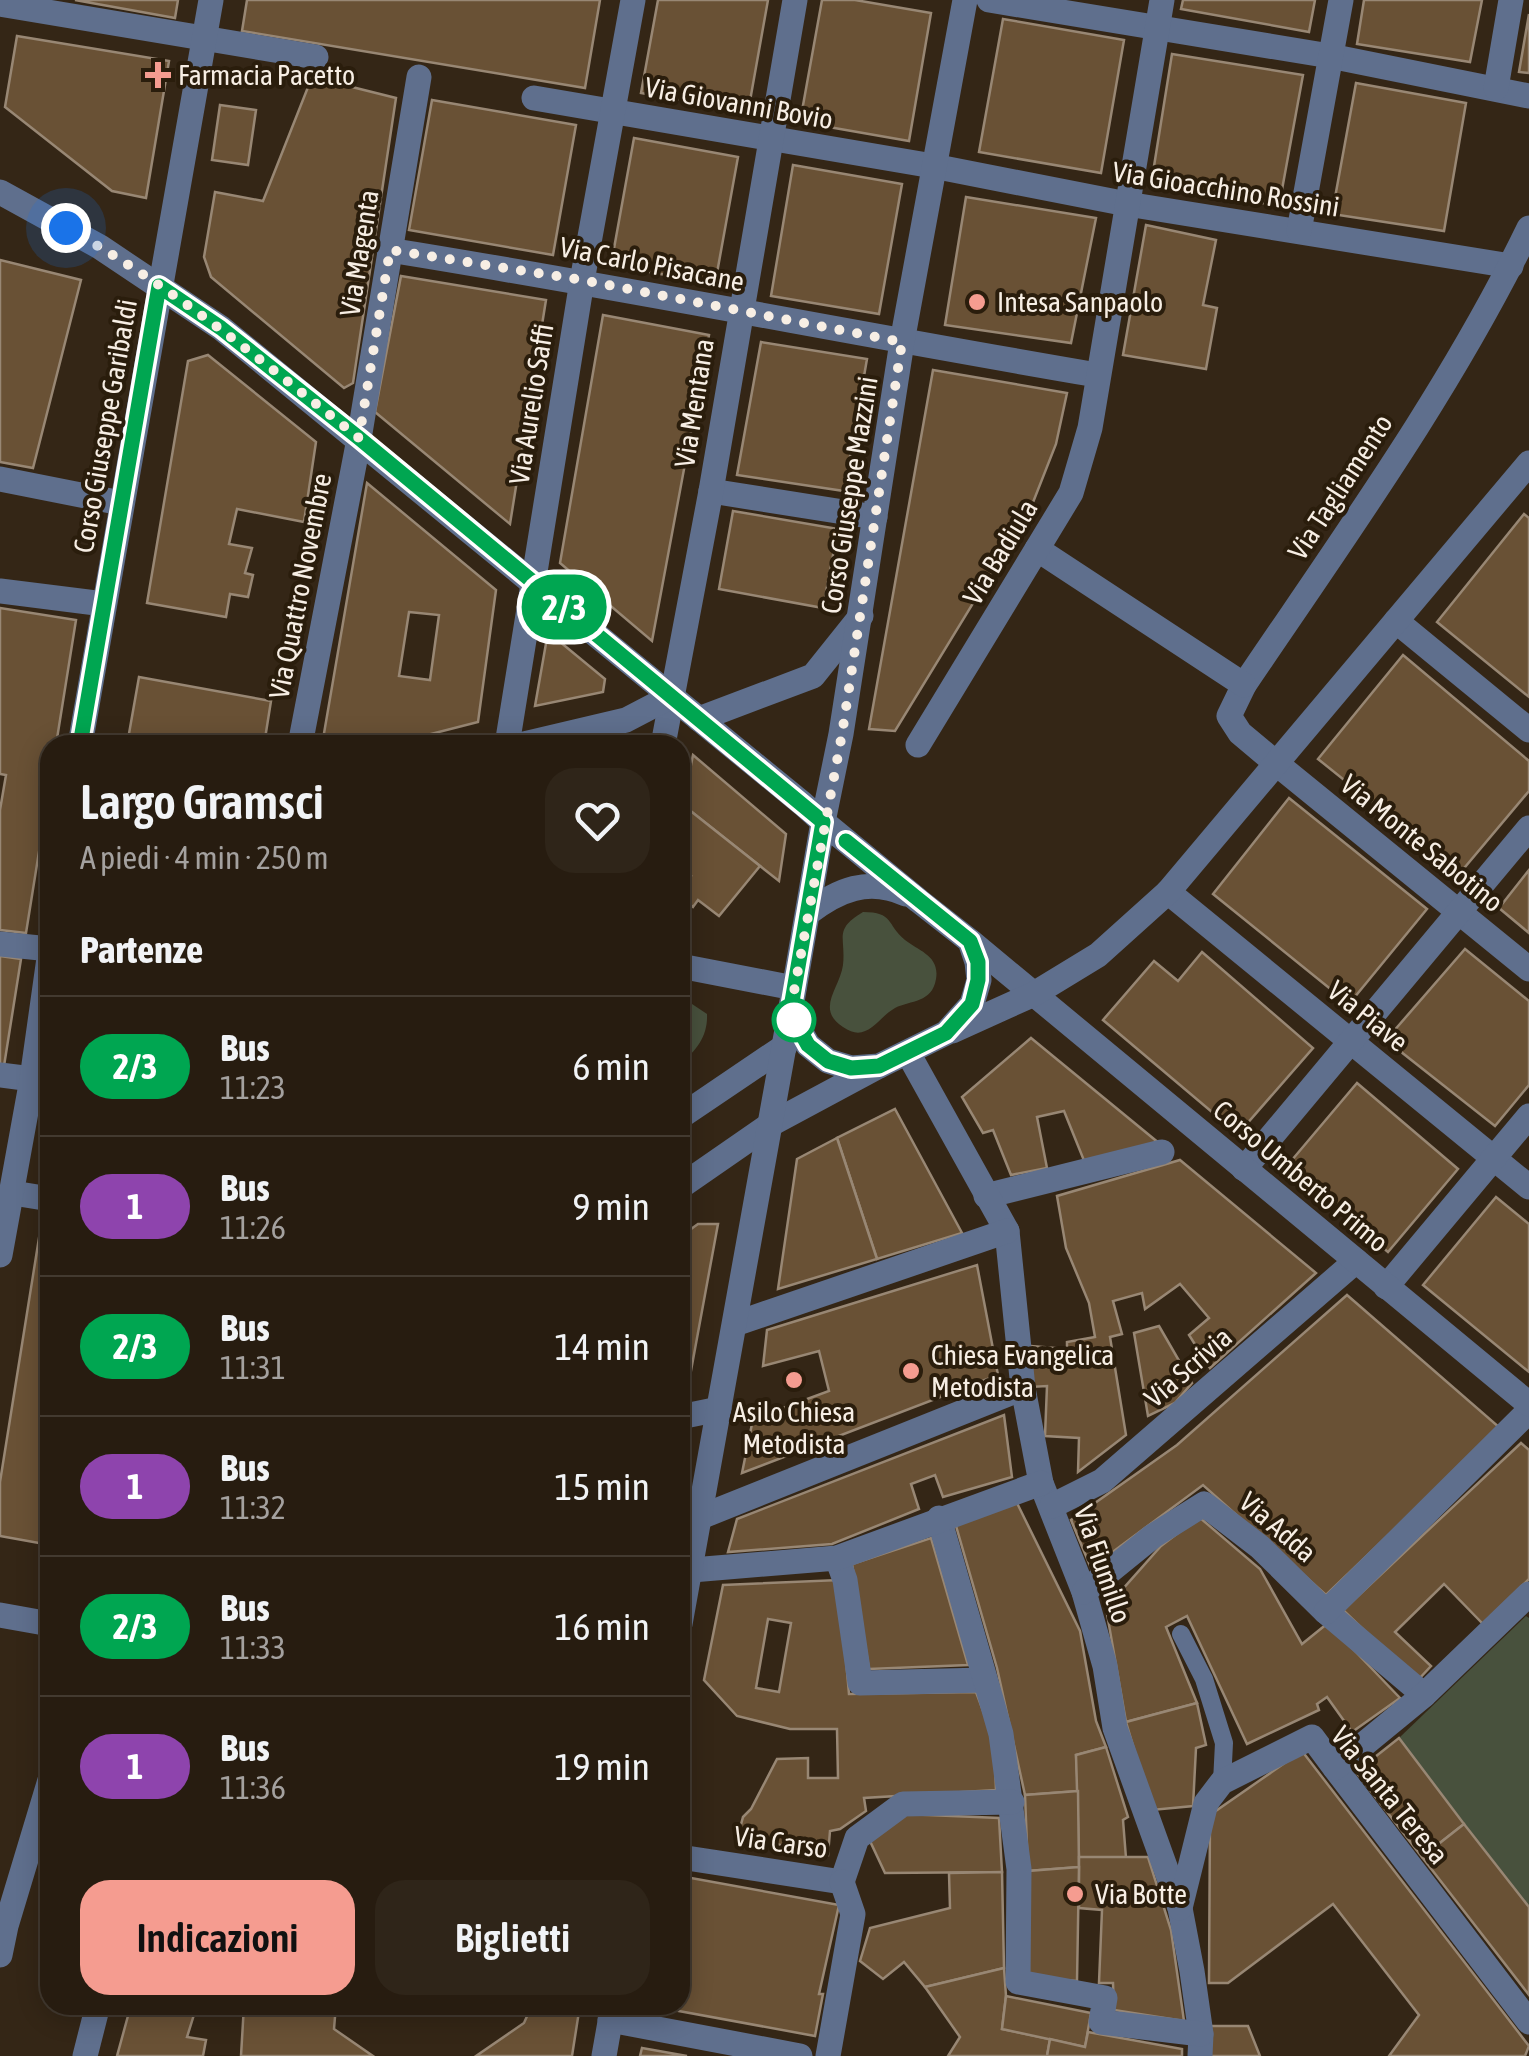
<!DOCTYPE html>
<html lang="it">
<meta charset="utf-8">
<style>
:root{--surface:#271c10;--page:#2f2519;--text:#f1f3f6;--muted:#a4a19f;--line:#433a30;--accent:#f59c90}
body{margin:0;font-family:"Asap Condensed",sans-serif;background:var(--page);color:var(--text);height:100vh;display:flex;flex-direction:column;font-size:38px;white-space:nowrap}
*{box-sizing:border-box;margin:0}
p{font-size:32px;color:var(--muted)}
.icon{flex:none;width:55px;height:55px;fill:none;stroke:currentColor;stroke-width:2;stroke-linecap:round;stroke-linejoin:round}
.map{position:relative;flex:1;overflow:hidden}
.side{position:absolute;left:40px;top:735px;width:650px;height:1280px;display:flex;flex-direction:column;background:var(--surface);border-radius:30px;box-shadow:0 5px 25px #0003,0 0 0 2px var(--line)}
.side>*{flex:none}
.badge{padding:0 20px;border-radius:32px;font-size:35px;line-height:65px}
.you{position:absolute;width:50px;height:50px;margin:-25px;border:8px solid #fff;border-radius:50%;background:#1a73e8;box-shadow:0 0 0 15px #1a73e833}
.map>.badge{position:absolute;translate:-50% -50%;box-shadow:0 0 0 5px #fff}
h2{padding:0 40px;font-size:38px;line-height:90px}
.round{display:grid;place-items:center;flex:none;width:105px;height:105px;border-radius:30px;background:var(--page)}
.head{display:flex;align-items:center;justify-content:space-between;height:170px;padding:0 40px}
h1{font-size:48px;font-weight:600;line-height:75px}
.action{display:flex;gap:20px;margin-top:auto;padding:20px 40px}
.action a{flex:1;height:115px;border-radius:30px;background:var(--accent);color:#111;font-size:40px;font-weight:600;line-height:115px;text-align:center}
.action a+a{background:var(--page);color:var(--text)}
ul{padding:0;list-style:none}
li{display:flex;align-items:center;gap:30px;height:140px;padding:0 40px;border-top:2px solid var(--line)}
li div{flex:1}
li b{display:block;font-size:38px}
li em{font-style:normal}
li .badge{min-width:110px;font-weight:700;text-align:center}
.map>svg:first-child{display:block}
.green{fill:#48513d}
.building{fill:#695135;stroke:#988774;stroke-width:2.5;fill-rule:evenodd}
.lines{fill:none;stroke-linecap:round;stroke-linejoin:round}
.service{stroke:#5f6f8d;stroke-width:18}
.pedestrian{stroke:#5f6f8d;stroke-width:25}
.minor{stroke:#5f6f8d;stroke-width:25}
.tertiary{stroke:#5f6f8d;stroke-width:25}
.line-casing{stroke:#fff;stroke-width:22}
.line{stroke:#00a651;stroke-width:15}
.walk{stroke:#f7eee4;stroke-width:10;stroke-dasharray:0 18}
.poi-dot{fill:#f59c90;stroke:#2a1d0c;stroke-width:4}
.stop-dot{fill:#fff;stroke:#00a651;stroke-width:5}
.labels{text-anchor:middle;stroke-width:8;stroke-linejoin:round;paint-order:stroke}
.poi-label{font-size:28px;fill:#f7eee4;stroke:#2a1d0c;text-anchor:start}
.street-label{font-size:28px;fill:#f7eee4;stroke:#2a1d0c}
</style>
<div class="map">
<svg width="1529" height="2056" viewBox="0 0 1529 2056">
<rect width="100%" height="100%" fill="#342616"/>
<g class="green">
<path d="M863,912C894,912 886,924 905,940C919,951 940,956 936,979C932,1003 911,1000 895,1008C877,1018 867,1044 843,1027C815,1009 840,988 843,965C846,937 833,930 863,912Z"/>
<path d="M680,996L707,1014C708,1035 697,1051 680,1063V1045L691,1029L686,1017L680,1013Z"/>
<polygon points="1526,1616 1529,1618 1529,1907 1399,1738"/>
</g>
<g class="building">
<polygon points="75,0 178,0 175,18"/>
<polygon points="247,0 600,0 585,88 242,31"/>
<polygon points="658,0 768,0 748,112 641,93"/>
<polygon points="822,0 855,0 931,13 909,141 800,122"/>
<polygon points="1183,0 1315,0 1309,32 1181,9"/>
<polygon points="1364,0 1482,0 1470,62 1357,44"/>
<polygon points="1529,14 1529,73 1519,72"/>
<polygon points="1003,19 1124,40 1101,173 979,152"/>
<polygon points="17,36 169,61 146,198 112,191 5,107"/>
<polygon points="1172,54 1303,75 1279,206 1151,185"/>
<polygon points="312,77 396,98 353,383 344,388 211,277 204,257 215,192 263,201"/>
<polygon points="1356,83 1466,103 1444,231 1332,214"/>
<polygon points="432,100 576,125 553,255 409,230"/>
<polygon points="220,105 256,110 248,165 212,160"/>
<polygon points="634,138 738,157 715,284 611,265"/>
<polygon points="793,165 902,184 879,314 771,296"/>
<polygon points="966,197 1096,218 1071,343 945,325"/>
<polygon points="1146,225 1216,240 1203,305 1217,308 1206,369 1123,355"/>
<polygon points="0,260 81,280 33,468 0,462"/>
<polygon points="401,276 546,300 510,524 375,412"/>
<polygon points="603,315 709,335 652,641 560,563"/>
<polygon points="761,342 867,359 844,491 737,475"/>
<polygon points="208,355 316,442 304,522 237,509 229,544 252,548 245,573 253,575 248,597 230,594 226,617 147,603 188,361"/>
<polygon points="933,370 1067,393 1056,444 1030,510 895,731 869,729"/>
<path d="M367,483L496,590L478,722L388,745H322ZM409,612L439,615L430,680L399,676Z"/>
<polygon points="733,511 838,529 823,608 719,589"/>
<polygon points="1524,514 1529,518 1529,697 1437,622"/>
<polygon points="0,608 76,620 56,745 50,745 50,783 26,933 0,930 0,810 6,775 0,774"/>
<polygon points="548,632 605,679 603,692 535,706"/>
<polygon points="1403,655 1529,761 1529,791 1460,873 1318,759"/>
<polygon points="139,677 271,701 264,745 127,745"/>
<polygon points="693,755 786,834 779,881 683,805"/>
<polygon points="1289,798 1427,909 1349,1004 1213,894"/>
<polygon points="683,805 760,866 719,916 698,900 693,907 680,896 680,889 691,876 680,867"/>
<polygon points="1529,870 1529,933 1499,908"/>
<polygon points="1465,949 1529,1001 1529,1085 1495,1126 1386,1040"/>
<polygon points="1202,952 1313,1048 1238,1134 1103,1020 1154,961 1178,981"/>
<polygon points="0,956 21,959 4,1066 0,1065"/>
<polygon points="1031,1038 1160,1144 1085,1163 1064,1111 1037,1117 1047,1168 1011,1175 993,1130 983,1133 962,1097"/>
<polygon points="1357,1083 1458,1169 1388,1252 1286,1167"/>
<polygon points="895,1109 962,1233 877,1259 837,1138"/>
<polygon points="837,1138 877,1259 778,1289 797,1159"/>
<polygon points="1180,1160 1316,1273 1210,1368 1189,1335 1209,1318 1180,1284 1145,1309 1142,1293 1113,1301 1122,1334 1110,1337 1126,1435 1078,1472 1079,1438 1045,1436 1047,1386 1030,1387 1032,1346 1067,1349 1067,1342 1095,1337 1089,1303 1066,1248 1057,1196"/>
<polygon points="1496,1197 1529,1224 1529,1372 1423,1285"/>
<polygon points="698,1224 718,1224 688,1387 680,1389 680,1237"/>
<polygon points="39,1238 50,1240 50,1545 0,1536 0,1482"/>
<polygon points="977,1265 998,1375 742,1473 753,1419 829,1391 819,1351 763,1366 767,1330"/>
<polygon points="1347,1295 1500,1428 1326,1595 1203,1485 1091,1568 1071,1520 1177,1445"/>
<polygon points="1159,1326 1192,1383 1175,1403 1148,1416 1134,1333"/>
<polygon points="1004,1415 1012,1477 943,1497 935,1475 911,1484 919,1509 832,1544 728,1552 737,1519"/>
<polygon points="1521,1443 1529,1450 1529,1579 1483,1624 1444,1584 1395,1632 1431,1666 1417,1681 1343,1610"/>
<polygon points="1015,1499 1080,1631 1096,1721 1106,1747 1076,1755 1078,1791 1025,1795 997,1668 954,1519"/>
<polygon points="1199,1517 1260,1569 1302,1644 1328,1623 1400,1698 1352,1732 1327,1697 1317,1704 1319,1710 1247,1744 1187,1616 1166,1627 1197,1703 1126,1722 1106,1608 1161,1546"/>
<polygon points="931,1538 968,1665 869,1669 852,1564"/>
<path d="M839,1580L849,1694L976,1692L994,1740L996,1790L864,1798L866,1811L840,1829L830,1831L828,1855L738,1836L743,1817L751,1809L777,1759L808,1758V1778H838L837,1729H790L737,1716L704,1680L723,1585ZM768,1619L791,1623L779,1692L756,1688Z"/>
<polygon points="1197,1703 1206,1745 1196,1748 1193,1806 1152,1810 1126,1722"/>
<polygon points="1399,1738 1464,1824 1422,1857 1356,1772"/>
<polygon points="1106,1747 1128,1817 1123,1820 1126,1858 1079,1857 1076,1755"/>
<polygon points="1302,1751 1529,2046 1525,2056 1389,2056 1419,2015 1333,1904 1228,1983 1209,1983 1210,1815"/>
<polygon points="1078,1791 1079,1867 1028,1871 1025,1795"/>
<polygon points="904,1814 999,1818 1002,1872 885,1873 870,1841"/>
<polygon points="1464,1824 1529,1907 1529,1995 1422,1857"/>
<polygon points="1079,1857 1148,1857 1171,1930 1184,2021 1114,2010 1113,1983 1099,1983 1102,1910 1079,1908"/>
<polygon points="1079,1867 1077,1981 1026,1977 1028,1871"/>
<polygon points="1002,1872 1004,1968 925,1987 904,1962 883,1979 860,1961 870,1928 950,1908 949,1873"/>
<polygon points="680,1876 839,1905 819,1994 823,1994 815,2036 646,2005 680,2005"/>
<polygon points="1004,1968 1006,1996 1002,2029 1050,2039 1047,2056 948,2056 960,2037 925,1987"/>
<polygon points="1006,1996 1091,2013 1085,2047 1002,2029"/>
<polygon points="131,2005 197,2005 187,2037 206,2040 203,2056 117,2056"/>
<polygon points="244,2005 336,2005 334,2029 373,2056 241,2056"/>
<polygon points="532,2005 580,2005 572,2056 476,2056 524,2023"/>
<polygon points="1210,2026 1248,2026 1260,2056 1210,2056"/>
<polygon points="1088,2032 1182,2049 1182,2056 1047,2056 1050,2039 1085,2047"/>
<polygon points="642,2048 687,2056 640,2056"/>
</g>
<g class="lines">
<polyline class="service" points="1181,1634 1204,1679 1224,1743 1222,1782"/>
<g class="pedestrian">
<polyline points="680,1117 785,1046"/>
<polyline points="680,1187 771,1124"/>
<polyline points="13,1193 50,1199"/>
<polyline points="986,1196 1162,1152"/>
<polyline points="837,1558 845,1580 860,1683 985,1680"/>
<polyline points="0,1615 50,1624"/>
<polyline points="1335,1768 1529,2022"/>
<polyline points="0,1955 6,1926 50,1780"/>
</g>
<g class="minor">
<polyline points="989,0 1330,56 1529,96"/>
<polyline points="0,4 316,57"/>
<polyline points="1496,88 1511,0"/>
<polyline points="534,98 933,166 1127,204 1511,266"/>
<path d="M1529,228C1451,389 1344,537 1244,685L1229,716L1240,733L1277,764L1529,969"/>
<polyline points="1299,231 1341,0"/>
<path d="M389,250C626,288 861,335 1097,375"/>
<polyline points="0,479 121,503"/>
<polyline points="711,491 875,517"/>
<polyline points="1037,549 1244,685"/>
<polyline points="0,591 104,604"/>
<polyline points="1396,621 1529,730"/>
<polyline points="699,719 813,676 861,616"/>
<polyline points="300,745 359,439 419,77"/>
<polyline points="507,745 582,281 633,0"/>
<polyline points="663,745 711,491 795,0"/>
<polyline points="918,745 1071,493 1090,428 1162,0"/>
<polyline points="1168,892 1529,1187"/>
<polyline points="0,944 50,949"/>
<polyline points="680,966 794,988"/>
<polyline points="908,1053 1007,1231 1023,1388 1041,1483 1084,1592 1105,1666 1115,1728 1180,1908 1192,1971 1201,2034 1200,2056"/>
<polyline points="0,1075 32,1079"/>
<polyline points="771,1124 879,1066"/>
<polyline points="1244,1169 1529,828"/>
<polyline points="1386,1287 1529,1116"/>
<polyline points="735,1324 1007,1231"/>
<polyline points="680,1417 719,1409"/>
<polyline points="1052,1506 1102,1481 1356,1261"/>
<polyline points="698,1518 1023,1388"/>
<polyline points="939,1518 1001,1734 1019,1869 1018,1982 1105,1998 1101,2022 1201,2034"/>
<polyline points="680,1571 837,1558 1041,1483"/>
<polyline points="1084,1592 1153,1536 1204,1504 1260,1547 1326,1612 1424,1695"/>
<polyline points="1326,1612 1529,1411"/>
<polyline points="680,1857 842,1882"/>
<polyline points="842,1882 857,1838 903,1804 1012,1802"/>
<polyline points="1180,1908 1206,1803 1222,1782 1312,1737 1335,1768 1424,1695 1529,1594"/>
<polyline points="610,2020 800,2056"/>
<polyline points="85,2056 98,2005"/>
<polyline points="828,2056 853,1914 842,1882"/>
</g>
<g class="tertiary">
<polyline points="0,192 100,247 221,328 803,804 823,822 919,901 970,941 977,962 979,980 972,1004 946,1033 879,1066 851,1068 828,1061 808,1045 790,1013 823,822 841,734 902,342 965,0"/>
<polyline points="80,745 211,0"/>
<polyline points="520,745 626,720 672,696"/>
<path d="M808,913C838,890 868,877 906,894"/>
<polyline points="971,942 1529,1404"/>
<polyline points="952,1031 1034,994 1098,955 1168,892 1529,463"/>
<polyline points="0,1255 32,1079 50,951"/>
<polyline points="680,1624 790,1013"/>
<polyline points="604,2056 613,2005"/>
</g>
</g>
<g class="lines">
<g class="line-casing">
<polyline id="line" points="80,745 159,286 221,328 359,438 823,822 790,1013 808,1045 828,1061 851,1068 879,1066 946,1033 972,1004 978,980 978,962 970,941 846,841"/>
</g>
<use href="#line" class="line"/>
<path class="walk" d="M66,228C173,286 265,364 359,438L390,250L582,280L902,342L842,734L790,1013L794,1020"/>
</g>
<g class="poi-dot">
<path d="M153 60h10v10h10v10h-10v10h-10v-10h-10v-10h10z"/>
<circle cx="977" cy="302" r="10"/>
<circle cx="911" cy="1371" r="10"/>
<circle cx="794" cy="1380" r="10"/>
<circle cx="1075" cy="1894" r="10"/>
</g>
<circle class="stop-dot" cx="794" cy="1020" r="20"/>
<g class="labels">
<g class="poi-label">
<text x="178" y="85">Farmacia Pacetto</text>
<text x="997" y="312">Intesa Sanpaolo</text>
<text x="931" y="1365">Chiesa Evangelica<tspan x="931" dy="32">Metodista</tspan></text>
<text x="794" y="1422" text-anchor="middle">Asilo Chiesa<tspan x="794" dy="32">Metodista</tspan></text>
<text x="1095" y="1904">Via Botte</text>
</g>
<g class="street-label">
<text transform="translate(739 103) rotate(10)" y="10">Via Giovanni Bovio</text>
<text transform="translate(1226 189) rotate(9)" y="10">Via Gioacchino Rossini</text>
<text transform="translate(359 253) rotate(-81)" y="10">Via Magenta</text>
<text transform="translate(652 264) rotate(11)" y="10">Via Carlo Pisacane</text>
<text transform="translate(694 403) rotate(-81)" y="10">Via Mentana</text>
<text transform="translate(531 404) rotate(-81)" y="10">Via Aurelio Saffi</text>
<text transform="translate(105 426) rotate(-80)" y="10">Corso Giuseppe Garibaldi</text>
<text transform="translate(1340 487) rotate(-57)" y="10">Via Tagliamento</text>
<text transform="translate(849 495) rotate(-81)" y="10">Corso Giuseppe Mazzini</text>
<text transform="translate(1000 552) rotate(-59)" y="10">Via Badiula</text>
<text transform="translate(300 586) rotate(-79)" y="10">Via Quattro Novembre</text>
<text transform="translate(1422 843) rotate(39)" y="10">Via Monte Sabotino</text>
<text transform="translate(1368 1016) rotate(39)" y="10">Via Piave</text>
<text transform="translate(1301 1176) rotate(40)" y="10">Corso Umberto Primo</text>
<text transform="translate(1188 1367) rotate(-41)" y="10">Via Scrivia</text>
<text transform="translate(1278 1527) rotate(41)" y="10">Via Adda</text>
<text transform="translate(1103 1564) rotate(71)" y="10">Via Fiumillo</text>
<text transform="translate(1390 1795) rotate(51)" y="10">Via Santa Teresa</text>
<text transform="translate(781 1842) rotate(8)" y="10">Via Carso</text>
</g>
</g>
</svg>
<div class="you" style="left:66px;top:228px"></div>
<b class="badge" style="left:564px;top:607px;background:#00a651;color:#fff">2/3</b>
<section class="side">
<div class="head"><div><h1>Largo Gramsci</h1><p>A piedi · 4 min · 250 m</p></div><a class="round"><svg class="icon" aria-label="heart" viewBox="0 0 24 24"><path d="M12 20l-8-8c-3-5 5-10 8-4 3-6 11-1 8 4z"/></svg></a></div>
<h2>Partenze</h2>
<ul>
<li><span class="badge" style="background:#00a651;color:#fff">2/3</span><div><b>Bus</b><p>11:23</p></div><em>6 min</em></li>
<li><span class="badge" style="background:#8e44ad;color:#fff">1</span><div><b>Bus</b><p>11:26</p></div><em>9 min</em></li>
<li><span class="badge" style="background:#00a651;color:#fff">2/3</span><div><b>Bus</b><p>11:31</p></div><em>14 min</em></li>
<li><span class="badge" style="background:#8e44ad;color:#fff">1</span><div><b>Bus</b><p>11:32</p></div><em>15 min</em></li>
<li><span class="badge" style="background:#00a651;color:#fff">2/3</span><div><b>Bus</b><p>11:33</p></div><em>16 min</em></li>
<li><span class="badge" style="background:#8e44ad;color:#fff">1</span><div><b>Bus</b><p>11:36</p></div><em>19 min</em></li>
</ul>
<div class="action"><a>Indicazioni</a><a>Biglietti</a></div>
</section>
</div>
